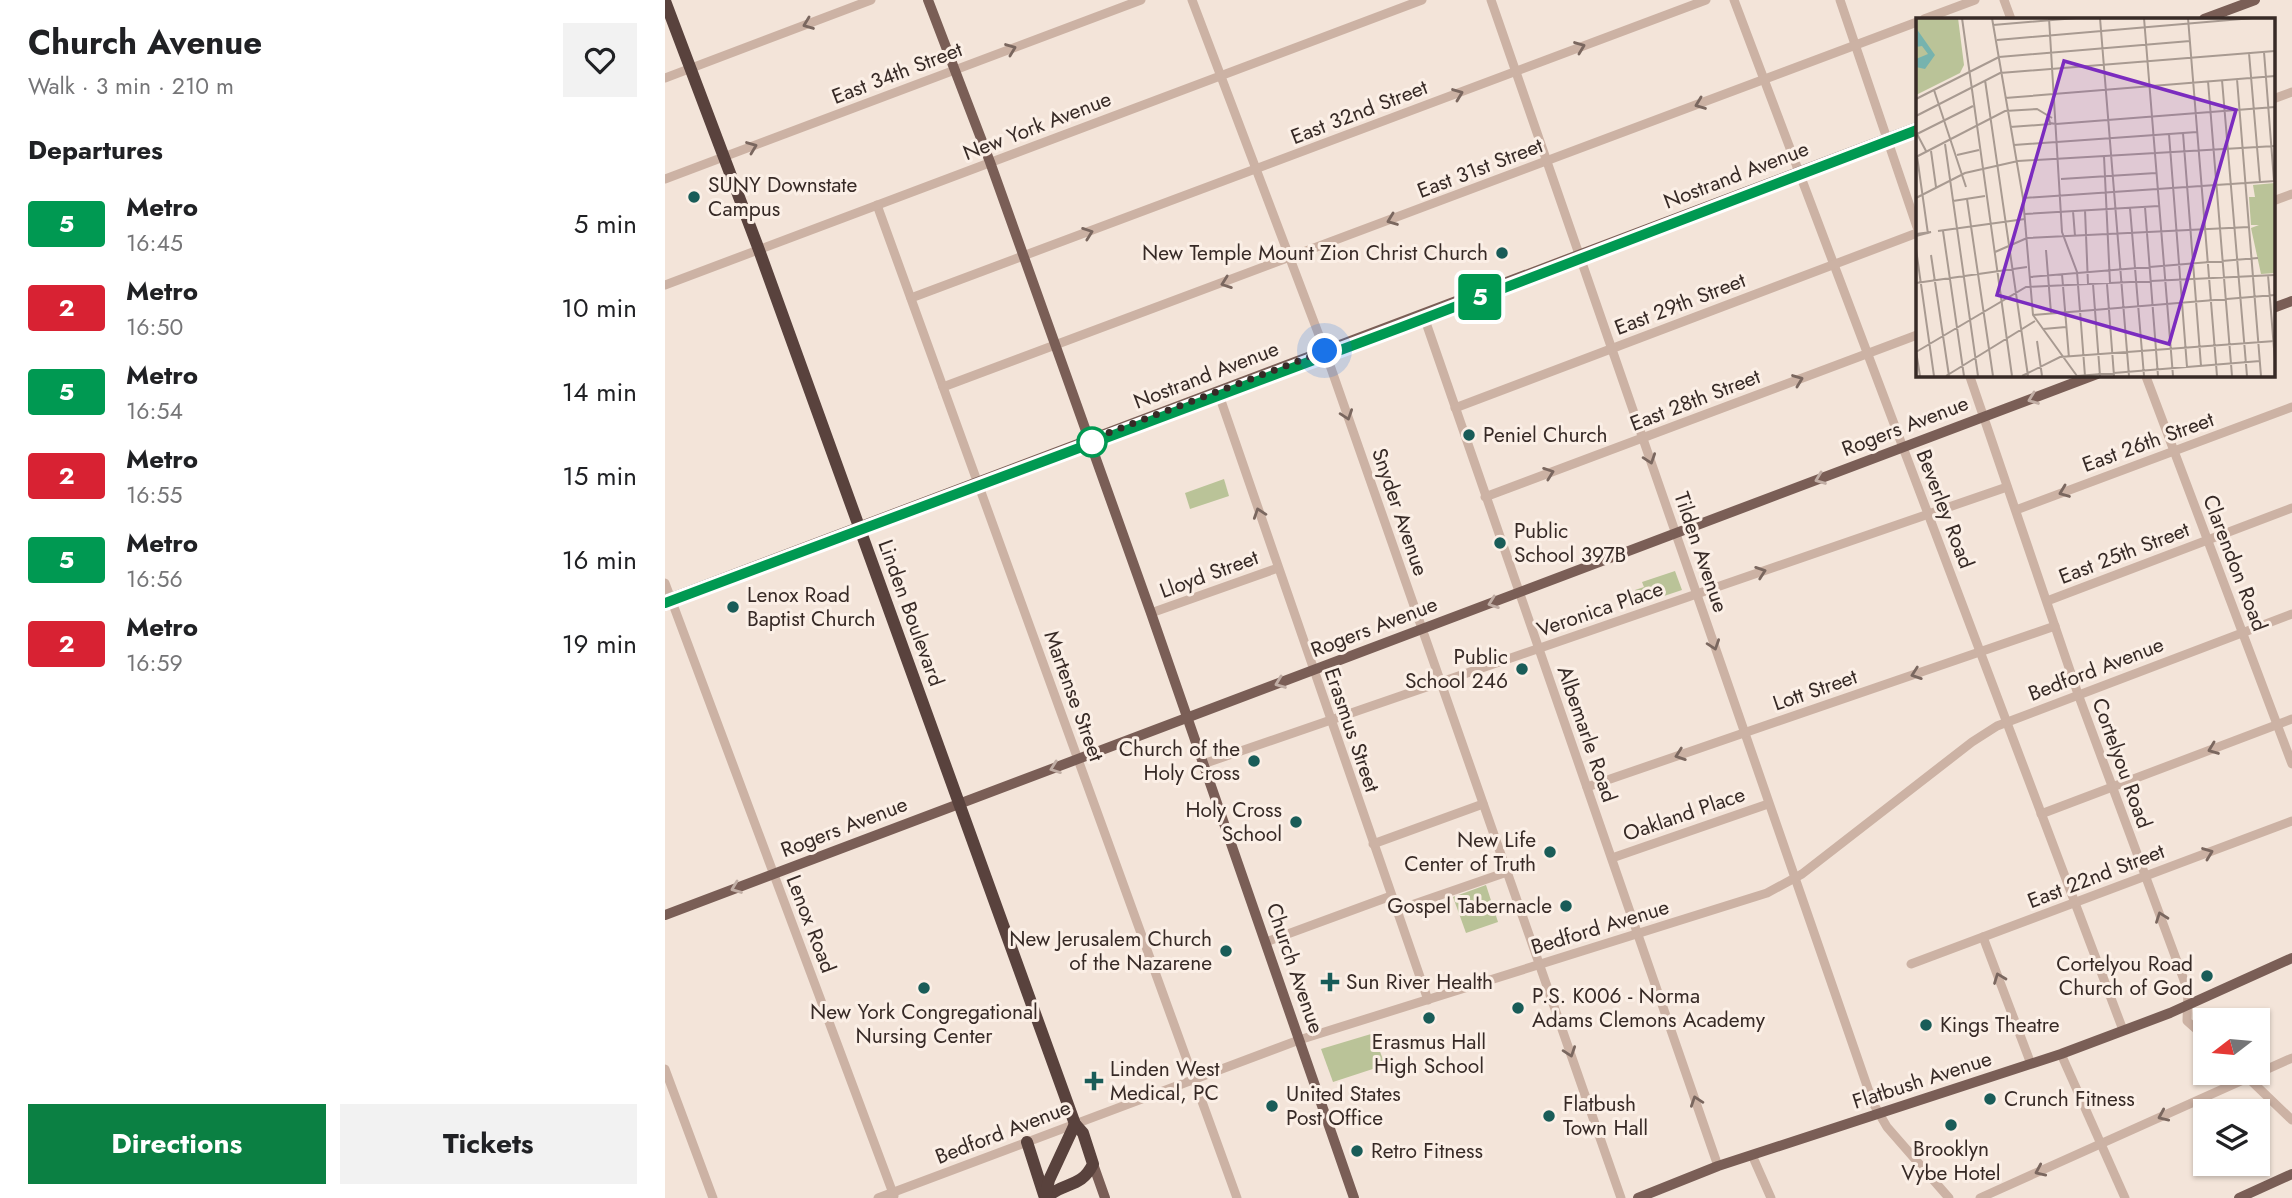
<!DOCTYPE html>
<meta charset="utf-8">
<style>
:root{--surface:#fff;--page:#f2f2f2;--text:#202124;--muted:#757577;--accent:#0b8043}
body{margin:0;font-family:Jost,sans-serif;background:var(--page);color:var(--text);height:100vh;display:flex;flex-direction:column;font-size:26px;white-space:nowrap}
*{box-sizing:border-box;margin:0}
p{font-size:23px;color:var(--muted)}
.icon{flex:none;width:38px;height:38px;fill:none;stroke:currentColor;stroke-width:2;stroke-linecap:round;stroke-linejoin:round}
.map{position:relative;flex:1;overflow:hidden}
.details{display:flex;flex-direction:column;background:var(--surface);width:665px}
.details>*{flex:none}
.badge{padding:0 14px;border-radius:5px;font-size:24px;line-height:46px}
.needle{width:46px;rotate:254deg}
.tools{position:absolute;left:1528px;top:1008px;display:grid;gap:14px}
.tools a{display:grid;place-items:center;width:77px;height:77px;border-radius:0px;background:var(--surface);box-shadow:0 2px 5px #0004;font-size:35px}
.you{position:absolute;width:35px;height:35px;margin:-18px;border:5px solid #fff;border-radius:50%;background:#1a73e8;box-shadow:0 0 0 10px #1a73e833}
.map>.badge{position:absolute;translate:-50% -50%;box-shadow:0 0 0 4px #fff}
h2{padding:0 28px;font-size:26px;line-height:63px}
.round{display:grid;place-items:center;flex:none;width:74px;height:74px;border-radius:0px;background:var(--page)}
.overview{display:flex;align-items:center;justify-content:space-between;height:119px;padding:0 28px}
h1{font-size:33px;font-weight:700;line-height:52px}
.action{display:flex;gap:14px;margin-top:auto;padding:14px 28px}
.action a{flex:1;height:80px;border-radius:0px;background:var(--accent);color:#fff;font-size:28px;font-weight:700;line-height:80px;text-align:center}
.action a+a{background:var(--page);color:var(--text)}
ul{padding:0;list-style:none}
li{display:flex;align-items:center;gap:21px;height:84px;padding:0 28px}
li div{flex:1}
li b{display:block;font-size:26px}
li em{font-style:normal}
li .badge{min-width:77px;font-weight:700;text-align:center}
main{display:flex;flex:1;min-height:0}
.map>svg:first-child{display:block}
.green{fill:#bac398}
.lines{fill:none;stroke-linecap:round;stroke-linejoin:round}
.minor{stroke:#ccb2a4;stroke-width:9}
.major{stroke:#7a5e56;stroke-width:10}
.highway{stroke:#59423d;stroke-width:12}
.oneway{stroke:#7a675f}
.oneway2{stroke:#c1aea5}
.line-casing{stroke:#fff;stroke-width:16}
.line{stroke:#009952;stroke-width:10}
.walk{stroke:#372a26;stroke-width:7;stroke-dasharray:0 12.6}
.poi-dot{fill:#195c58;stroke:#fbefe6;stroke-width:2.5}
.stop-dot{fill:#fff;stroke:#009952;stroke-width:3.5}
.labels{text-anchor:middle;stroke-width:6;stroke-linejoin:round;paint-order:stroke}
.street-label{font-size:21px;fill:#372a26;stroke:#fbefe6}
.poi-label{font-size:21px;fill:#372a26;stroke:#fbefe6;text-anchor:start}
.inset-road{fill:none;stroke:#a89a91;stroke-width:2}
.view{fill:#7b2cbf;fill-opacity:0.15;stroke:#7b2cbf;stroke-width:3.5}
.inset-edge{fill:none;stroke:#372a26;stroke-width:3.5}
</style>
<main>
<section class="details">
<div class="overview"><div><h1>Church Avenue</h1><p>Walk · 3 min · 210 m</p></div><a class="round"><svg class="icon" aria-label="heart" viewBox="0 0 24 24"><path d="M12 20l-8-8c-3-5 5-10 8-4 3-6 11-1 8 4z"/></svg></a></div>
<h2>Departures</h2>
<ul>
<li><span class="badge" style="background:#009952;color:#fff">5</span><div><b>Metro</b><p>16:45</p></div><em>5 min</em></li>
<li><span class="badge" style="background:#d82233;color:#fff">2</span><div><b>Metro</b><p>16:50</p></div><em>10 min</em></li>
<li><span class="badge" style="background:#009952;color:#fff">5</span><div><b>Metro</b><p>16:54</p></div><em>14 min</em></li>
<li><span class="badge" style="background:#d82233;color:#fff">2</span><div><b>Metro</b><p>16:55</p></div><em>15 min</em></li>
<li><span class="badge" style="background:#009952;color:#fff">5</span><div><b>Metro</b><p>16:56</p></div><em>16 min</em></li>
<li><span class="badge" style="background:#d82233;color:#fff">2</span><div><b>Metro</b><p>16:59</p></div><em>19 min</em></li>
</ul>
<div class="action"><a>Directions</a><a>Tickets</a></div>
</section>
<div class="map">
<svg width="1627" height="1198" viewBox="0 0 1627 1198">
<rect width="100%" height="100%" fill="#f3e4d9"/>
<g class="green">
<polygon points="559,479 564,496 525,509 520,493"/>
<polygon points="1010,571 1017,590 975,604 970,590 979,587 977,582"/>
<polygon points="821,885 833,922 801,933 788,897"/>
<polygon points="706,1034 710,1038 720,1065 668,1082 656,1049"/>
</g>
<g class="lines">
<g class="minor">
<polyline points="527,0 660,351 956,1198"/>
<polyline points="826,0 1208,1103 1222,1127 1284,1198"/>
<polyline points="1069,0 1458,1030"/>
<polyline points="1175,0 1252,227"/>
<polyline points="1339,0 1346,19"/>
<polyline points="1259,19 1310,0"/>
<polyline points="0,78 206,0"/>
<polyline points="1608,99 1627,92"/>
<polyline points="0,179 476,0"/>
<polyline points="1608,201 1627,194"/>
<polyline points="212,205 572,1198"/>
<polyline points="0,285 757,0"/>
<polyline points="246,298 1041,0"/>
<polyline points="758,314 1053,1166"/>
<polyline points="1304,374 1413,694 1523,991 1522,1021 1540,1037"/>
<polyline points="1480,374 1627,764"/>
<polyline points="278,387 1252,22"/>
<polyline points="553,392 763,1000"/>
<polyline points="790,408 1252,233"/>
<polyline points="820,497 1252,335"/>
<polyline points="1351,510 1627,407"/>
<polyline points="0,583 229,1196"/>
<polyline points="1382,601 1627,508"/>
<polyline points="486,613 613,568"/>
<polyline points="538,764 1342,487"/>
<polyline points="922,787 1390,626"/>
<polyline points="1376,814 1627,719"/>
<polyline points="708,844 818,804"/>
<polyline points="947,858 1103,804"/>
<polyline points="732,910 842,872"/>
<polyline points="1318,937 1366,1064"/>
<polyline points="601,942 726,896"/>
<polyline points="1246,964 1627,821"/>
<polyline points="1396,1054 1460,1198"/>
<polyline points="0,1069 48,1198"/>
<polyline points="1578,1073 1627,1120"/>
<polyline points="1087,1155 1106,1198"/>
<polyline points="213,1198 634,1040 1102,893 1137,874 1307,742 1332,726 1627,614"/>
<polyline points="1315,1198 1627,1058"/>
</g>
<g class="major">
<polyline points="263,0 325,162 486,613 689,1198"/>
<polyline points="1539,19 1590,0"/>
<polyline points="1608,308 1627,301"/>
<polyline points="0,600 1252,127"/>
<polyline points="0,915 1432,374"/>
<polyline points="428,1164 440,1198"/>
<polyline points="973,1198 1053,1166 1396,1054 1505,1013 1627,958"/>
<polyline points="1574,1198 1627,1174"/>
</g>
<g class="highway">
<path d="M0,1L94,250L410,1124L418,1133L428,1164C416,1189 399,1181 381,1198"/>
<polyline points="362,1142 379,1195"/>
<polyline points="380,1198 384,1180 410,1124"/>
</g>
</g>
<defs><path id="oneway-chevron" d="M-2-3.5L2.5 0L-2 3.5" fill="none" stroke-width="1.6" stroke-linecap="round" stroke-linejoin="round" transform="scale(1.75)"/></defs>
<g class="oneway">
<use href="#oneway-chevron" transform="translate(143 24) rotate(159)"/>
<use href="#oneway-chevron" transform="translate(915 47) rotate(-21)"/>
<use href="#oneway-chevron" transform="translate(346 49) rotate(-21)"/>
<use href="#oneway-chevron" transform="translate(793 94) rotate(-21)"/>
<use href="#oneway-chevron" transform="translate(1035 104) rotate(159)"/>
<use href="#oneway-chevron" transform="translate(87 147) rotate(-21)"/>
<use href="#oneway-chevron" transform="translate(727 220) rotate(159)"/>
<use href="#oneway-chevron" transform="translate(423 233) rotate(-20)"/>
<use href="#oneway-chevron" transform="translate(561 283) rotate(160)"/>
<use href="#oneway-chevron" transform="translate(1133 380) rotate(-21)"/>
<use href="#oneway-chevron" transform="translate(682 415) rotate(71)"/>
<use href="#oneway-chevron" transform="translate(985 459) rotate(71)"/>
<use href="#oneway-chevron" transform="translate(884 473) rotate(-20)"/>
<use href="#oneway-chevron" transform="translate(1399 492) rotate(159)"/>
<use href="#oneway-chevron" transform="translate(594 513) rotate(-109)"/>
<use href="#oneway-chevron" transform="translate(1096 572) rotate(-19)"/>
<use href="#oneway-chevron" transform="translate(1049 645) rotate(71)"/>
<use href="#oneway-chevron" transform="translate(1251 674) rotate(161)"/>
<use href="#oneway-chevron" transform="translate(1548 749) rotate(159)"/>
<use href="#oneway-chevron" transform="translate(1015 755) rotate(161)"/>
<use href="#oneway-chevron" transform="translate(1543 853) rotate(-21)"/>
<use href="#oneway-chevron" transform="translate(1496 917) rotate(-110)"/>
<use href="#oneway-chevron" transform="translate(1334 978) rotate(-111)"/>
<use href="#oneway-chevron" transform="translate(905 1052) rotate(71)"/>
<use href="#oneway-chevron" transform="translate(1031 1101) rotate(-109)"/>
<use href="#oneway-chevron" transform="translate(1498 1116) rotate(156)"/>
<use href="#oneway-chevron" transform="translate(1375 1171) rotate(156)"/>
</g>
<g class="oneway2">
<use href="#oneway-chevron" transform="translate(1368 399) rotate(159)"/>
<use href="#oneway-chevron" transform="translate(1155 479) rotate(159)"/>
<use href="#oneway-chevron" transform="translate(828 603) rotate(160)"/>
<use href="#oneway-chevron" transform="translate(615 683) rotate(159)"/>
<use href="#oneway-chevron" transform="translate(390 768) rotate(160)"/>
<use href="#oneway-chevron" transform="translate(71 888) rotate(159)"/>
</g>
<g class="lines">
<g class="line-casing">
<polyline id="line" points="0,603 737,327 1252,130"/>
</g>
<use href="#line" class="line"/>
<polyline class="walk" points="427,442 424,440 660,351"/>
</g>
<g class="poi-dot">
<circle cx="29" cy="197" r="7"/>
<circle cx="837" cy="253" r="7"/>
<circle cx="804" cy="435" r="7"/>
<circle cx="835" cy="543" r="7"/>
<circle cx="68" cy="607" r="7"/>
<circle cx="857" cy="669" r="7"/>
<circle cx="589" cy="761" r="7"/>
<circle cx="631" cy="822" r="7"/>
<circle cx="885" cy="852" r="7"/>
<circle cx="901" cy="906" r="7"/>
<circle cx="561" cy="951" r="7"/>
<circle cx="1542" cy="976" r="7"/>
<path d="M661.5 971.5h7v7h7v7h-7v7h-7v-7h-7v-7h7z"/>
<circle cx="259" cy="988" r="7"/>
<circle cx="853" cy="1008" r="7"/>
<circle cx="764" cy="1018" r="7"/>
<circle cx="1261" cy="1025" r="7"/>
<path d="M425.5 1070.5h7v7h7v7h-7v7h-7v-7h-7v-7h7z"/>
<circle cx="1325" cy="1099" r="7"/>
<circle cx="607" cy="1106" r="7"/>
<circle cx="884" cy="1116" r="7"/>
<circle cx="1286" cy="1125" r="7"/>
<circle cx="692" cy="1151" r="7"/>
</g>
<circle class="stop-dot" cx="427" cy="442" r="14"/>
<g class="labels">
<g class="street-label">
<text transform="translate(232 73) rotate(-21)" y="7">East 34th Street</text>
<text transform="translate(694 112) rotate(-21)" y="7">East 32nd Street</text>
<text transform="translate(372 126) rotate(-21)" y="7">New York Avenue</text>
<text transform="translate(815 168) rotate(-21)" y="7">East 31st Street</text>
<text transform="translate(1071 175) rotate(-21)" y="7">Nostrand Avenue</text>
<text transform="translate(1015 304) rotate(-21)" y="7">East 29th Street</text>
<text transform="translate(541 375) rotate(-21)" y="7">Nostrand Avenue</text>
<text transform="translate(1030 400) rotate(-21)" y="7">East 28th Street</text>
<text transform="translate(1240 426) rotate(-21)" y="7">Rogers Avenue</text>
<text transform="translate(1483 442) rotate(-20)" y="7">East 26th Street</text>
<text transform="translate(1280 509) rotate(69)" y="7">Beverley Road</text>
<text transform="translate(735 512) rotate(71)" y="7">Snyder Avenue</text>
<text transform="translate(1036 552) rotate(71)" y="7">Tilden Avenue</text>
<text transform="translate(1459 553) rotate(-21)" y="7">East 25th Street</text>
<text transform="translate(1570 563) rotate(69)" y="7">Clarendon Road</text>
<text transform="translate(544 574) rotate(-20)" y="7">Lloyd Street</text>
<text transform="translate(935 609) rotate(-19)" y="7">Veronica Place</text>
<text transform="translate(246 613) rotate(70)" y="7">Linden Boulevard</text>
<text transform="translate(709 627) rotate(-21)" y="7">Rogers Avenue</text>
<text transform="translate(1431 669) rotate(-21)" y="7">Bedford Avenue</text>
<text transform="translate(1150 690) rotate(-19)" y="7">Lott Street</text>
<text transform="translate(409 696) rotate(70)" y="7">Martense Street</text>
<text transform="translate(687 730) rotate(71)" y="7">Erasmus Street</text>
<text transform="translate(922 734) rotate(71)" y="7">Albemarle Road</text>
<text transform="translate(1457 763) rotate(70)" y="7">Cortelyou Road</text>
<text transform="translate(1019 814) rotate(-19)" y="7">Oakland Place</text>
<text transform="translate(179 827) rotate(-21)" y="7">Rogers Avenue</text>
<text transform="translate(1431 876) rotate(-21)" y="7">East 22nd Street</text>
<text transform="translate(146 924) rotate(69)" y="7">Lenox Road</text>
<text transform="translate(935 927) rotate(-17)" y="7">Bedford Avenue</text>
<text transform="translate(630 968) rotate(71)" y="7">Church Avenue</text>
<text transform="translate(1257 1080) rotate(-18)" y="7">Flatbush Avenue</text>
<text transform="translate(338 1132) rotate(-21)" y="7">Bedford Avenue</text>
</g>
<g class="poi-label">
<text x="43" y="192">SUNY Downstate<tspan x="43" dy="24">Campus</tspan></text>
<text x="823" y="260" text-anchor="end">New Temple Mount Zion Christ Church</text>
<text x="818" y="442">Peniel Church</text>
<text x="849" y="538">Public<tspan x="849" dy="24">School 397B</tspan></text>
<text x="82" y="602">Lenox Road<tspan x="82" dy="24">Baptist Church</tspan></text>
<text x="843" y="664" text-anchor="end">Public<tspan x="843" dy="24">School 246</tspan></text>
<text x="575" y="756" text-anchor="end">Church of the<tspan x="575" dy="24">Holy Cross</tspan></text>
<text x="617" y="817" text-anchor="end">Holy Cross<tspan x="617" dy="24">School</tspan></text>
<text x="871" y="847" text-anchor="end">New Life<tspan x="871" dy="24">Center of Truth</tspan></text>
<text x="887" y="913" text-anchor="end">Gospel Tabernacle</text>
<text x="547" y="946" text-anchor="end">New Jerusalem Church<tspan x="547" dy="24">of the Nazarene</tspan></text>
<text x="1528" y="971" text-anchor="end">Cortelyou Road<tspan x="1528" dy="24">Church of God</tspan></text>
<text x="681" y="989">Sun River Health</text>
<text x="867" y="1003">P.S. K006 - Norma<tspan x="867" dy="24">Adams Clemons Academy</tspan></text>
<text x="259" y="1019" text-anchor="middle">New York Congregational<tspan x="259" dy="24">Nursing Center</tspan></text>
<text x="1275" y="1032">Kings Theatre</text>
<text x="764" y="1049" text-anchor="middle">Erasmus Hall<tspan x="764" dy="24">High School</tspan></text>
<text x="445" y="1076">Linden West<tspan x="445" dy="24">Medical, PC</tspan></text>
<text x="621" y="1101">United States<tspan x="621" dy="24">Post Office</tspan></text>
<text x="1339" y="1106">Crunch Fitness</text>
<text x="898" y="1111">Flatbush<tspan x="898" dy="24">Town Hall</tspan></text>
<text x="1286" y="1156" text-anchor="middle">Brooklyn<tspan x="1286" dy="24">Vybe Hotel</tspan></text>
<text x="706" y="1158">Retro Fitness</text>
</g>
</g>
<g transform="translate(1251 18)">
<rect width="359" height="359" fill="#f3e4d9"/>
<path d="M0,0H42L48,47L44,55L0,77ZM359,165V255L345,256L335,210L343,207H335L333,179H339L337,167Z" fill="#bac398"/>
<path d="M0,10L19,37L9,51L0,49V41L12,36L6,28L0,29Z" fill="#76b3ae"/>
<path class="inset-road" d="M46,0L96,358M76,0L107,180L117,297L161,358M133,0L146,214L161,254L169,358M184,0L213,358M228,0L257,358M272,0L301,358M77,7L160,0M81,22L337,0M348,34L358,163M333,35L344,164M83,39L274,23M321,61L345,358M69,62L112,358M306,62L331,358M292,63L316,358M18,72L50,169M89,80L359,58M0,81L83,39M132,97L134,105L140,106L359,89M0,98L84,55L359,33M94,109L135,106M0,114L10,133M267,115L285,348M1,116L57,88M253,116L271,349M29,126L62,358M98,127L281,114M15,133L20,169M41,137L63,132M1,138L12,216M188,138L194,265M0,139L89,93L121,91L136,100M145,161L240,155M0,180L49,155L102,143L359,128M107,180L359,163M51,181L77,358M37,183L69,178M229,189L242,358M214,190L228,358M169,192L172,266M157,193L159,218M109,196L243,188M22,213L109,201M27,213L48,358M0,216L15,214L0,218M0,231L18,358M130,232L135,295M79,234L111,220L333,209M15,237L33,358M146,256L153,340M352,257L359,343M114,259L342,240M0,265L111,249M177,266L184,358M191,266L198,358M117,297L359,277M127,311L150,309M121,323L126,358M0,333L4,358M0,334L110,269L359,257M30,358L119,303M106,358L144,339L359,323M161,358L344,343"/>
<path class="view" d="M148,43L320,92L253,326L81,277Z"/>
<rect width="359" height="359" class="inset-edge"/>
</g>
</svg>
<div class="tools">
<a><svg class="needle" viewBox="-14 -14 28 28"><path d="M0-13l5 13h-10z" fill="#e53935"/><path d="M0 13l5-13h-10z" fill="#757577"/></svg></a>
<a><svg class="icon" aria-label="layers" viewBox="0 0 24 24"><path d="M12 4l9 5-9 5-9-5zM3 14l9 5 9-5"/></svg></a>
</div>
<div class="you" style="left:660px;top:351px"></div>
<b class="badge" style="left:815px;top:297px;background:#009952;color:#fff">5</b>
</div>
</main>
